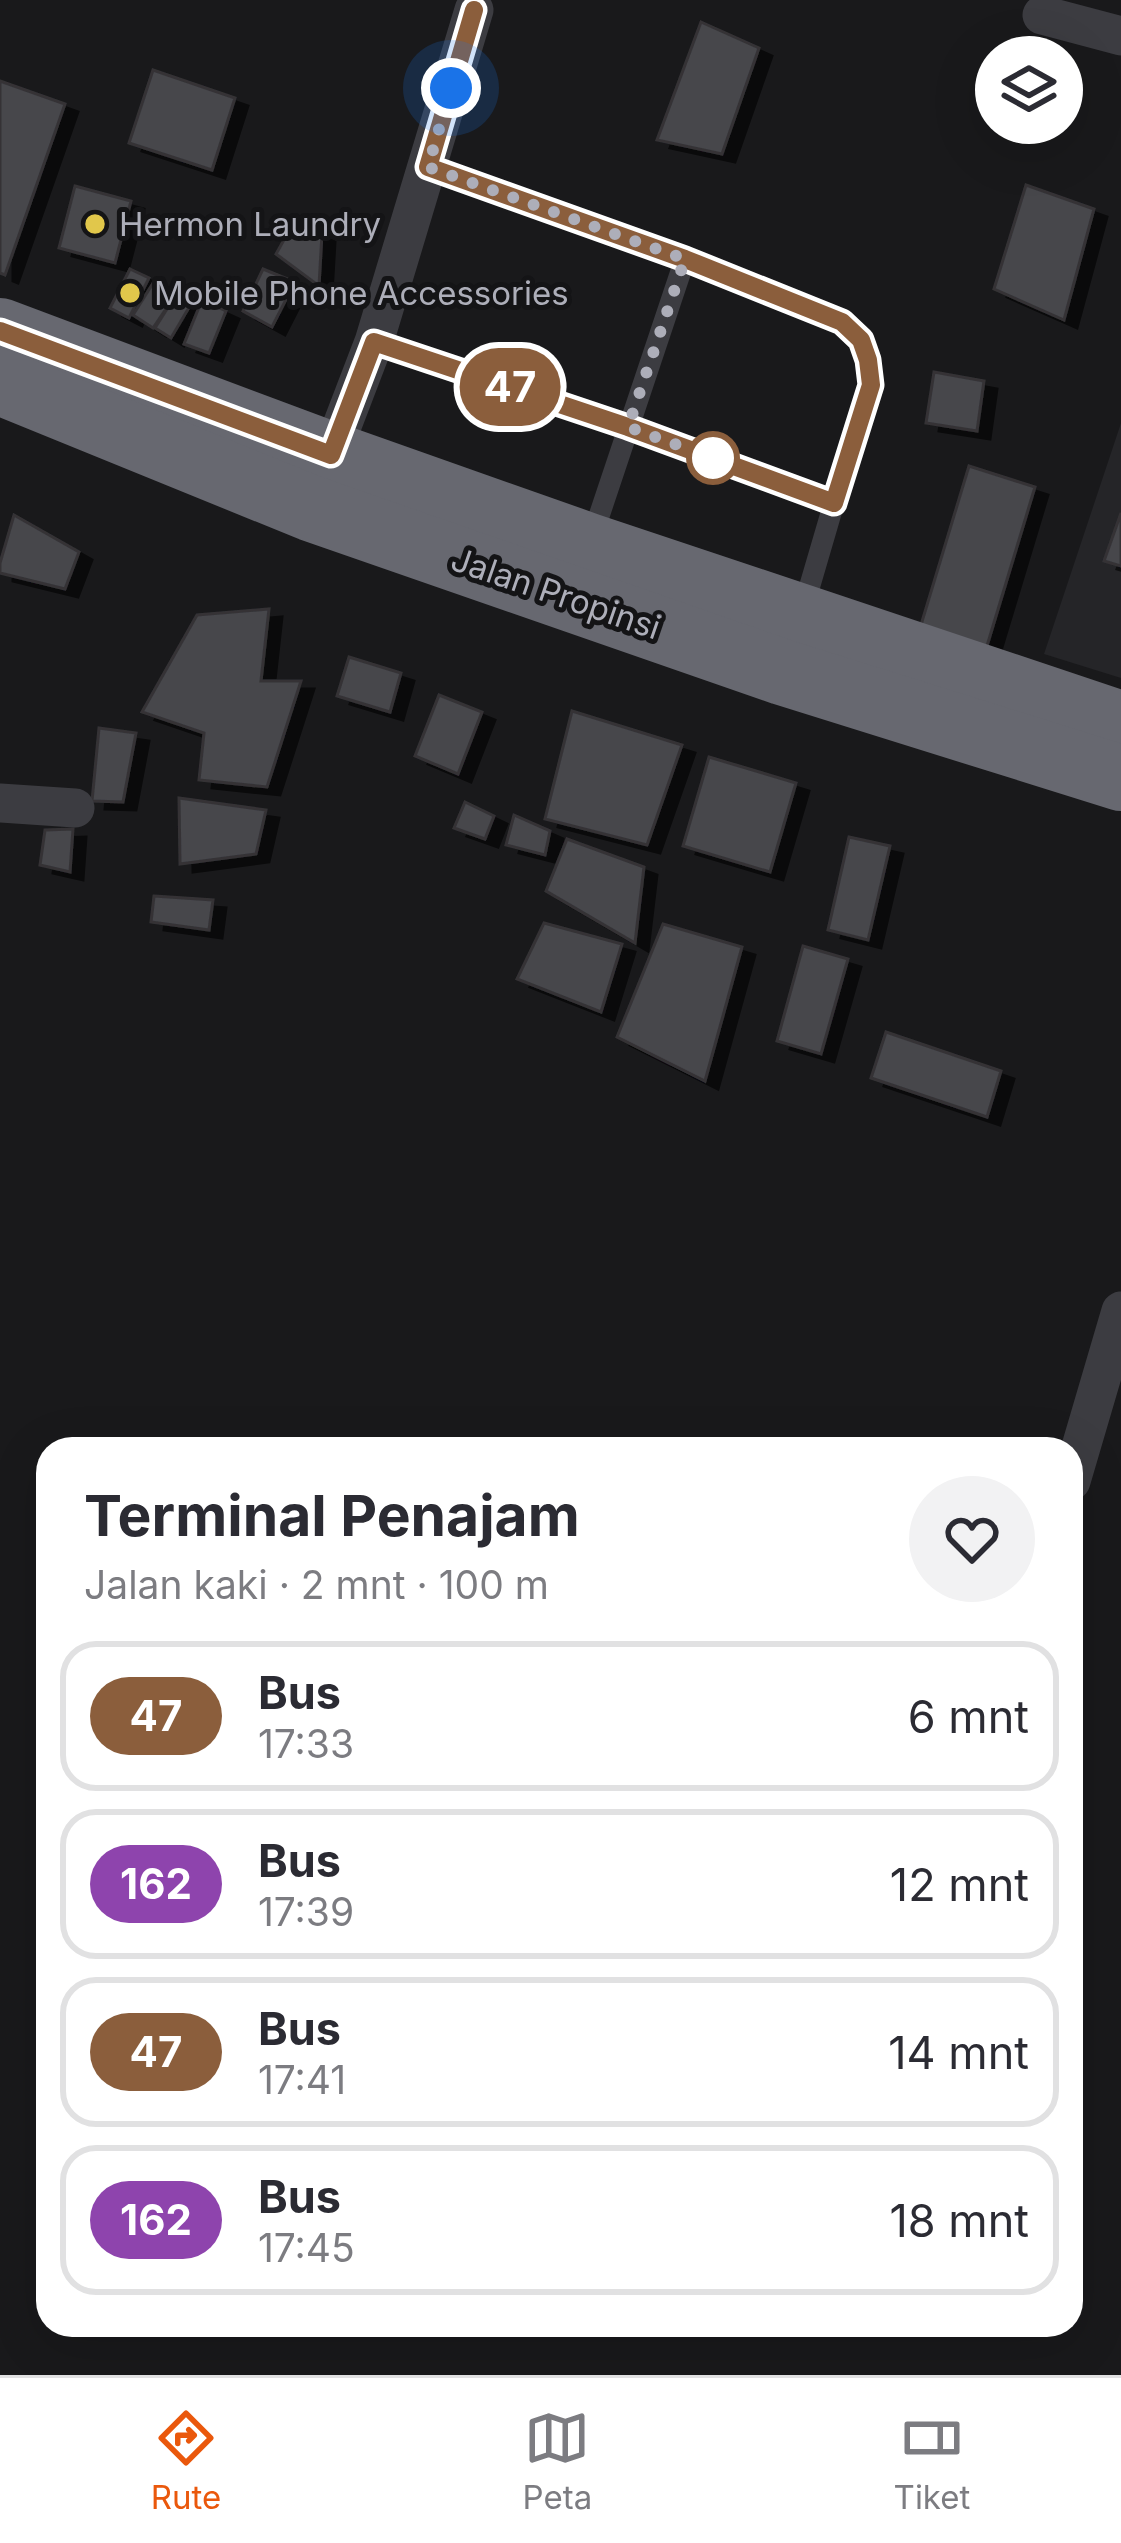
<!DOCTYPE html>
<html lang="id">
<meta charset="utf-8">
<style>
:root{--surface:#fff;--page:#f2f2f3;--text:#2b2b33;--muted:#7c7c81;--line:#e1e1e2;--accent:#ea580c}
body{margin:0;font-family:Inter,sans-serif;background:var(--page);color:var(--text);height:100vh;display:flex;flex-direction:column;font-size:45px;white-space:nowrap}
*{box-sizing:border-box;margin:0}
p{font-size:39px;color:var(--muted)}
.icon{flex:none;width:66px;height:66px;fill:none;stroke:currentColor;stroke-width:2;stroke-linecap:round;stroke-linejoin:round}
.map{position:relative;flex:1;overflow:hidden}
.sheet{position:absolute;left:36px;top:1437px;width:1047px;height:900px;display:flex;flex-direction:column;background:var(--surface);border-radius:36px;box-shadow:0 12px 48px #0002}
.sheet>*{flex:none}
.badge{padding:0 24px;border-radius:39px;font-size:42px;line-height:78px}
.buttons{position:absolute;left:975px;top:36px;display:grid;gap:24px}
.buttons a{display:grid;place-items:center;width:108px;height:108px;border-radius:50%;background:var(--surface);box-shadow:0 12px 48px #0002;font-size:60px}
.you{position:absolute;width:60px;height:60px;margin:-30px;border:9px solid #fff;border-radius:50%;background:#1a73e8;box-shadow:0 0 0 18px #1a73e833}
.map>.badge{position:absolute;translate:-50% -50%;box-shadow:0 0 0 6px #fff}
.round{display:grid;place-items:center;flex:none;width:126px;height:126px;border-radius:63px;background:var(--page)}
.headline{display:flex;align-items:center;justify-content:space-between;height:204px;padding:0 48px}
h1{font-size:57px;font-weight:700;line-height:90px}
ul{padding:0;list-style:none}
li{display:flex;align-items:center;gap:36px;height:150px;margin:0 24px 18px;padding:0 24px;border:6px solid var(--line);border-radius:36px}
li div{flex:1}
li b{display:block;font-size:45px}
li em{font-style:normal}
li .badge{min-width:132px;font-weight:700;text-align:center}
.tabs{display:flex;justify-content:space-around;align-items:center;height:168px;border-top:3px solid var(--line);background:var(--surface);font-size:33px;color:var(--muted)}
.tabs a{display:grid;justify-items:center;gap:6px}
.tabs .current{color:var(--accent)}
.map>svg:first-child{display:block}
.built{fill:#252528}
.building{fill:#46464b;stroke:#343336;stroke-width:3;filter:url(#shadow)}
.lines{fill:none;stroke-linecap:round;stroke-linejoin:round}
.lane{stroke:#3c3c41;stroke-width:21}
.street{stroke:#3c3c41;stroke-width:39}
.highway{stroke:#676870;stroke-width:66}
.line-casing{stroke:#fff;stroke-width:27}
.line{stroke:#8b5e3c;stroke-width:18}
.walk{stroke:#adaeb9;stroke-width:12;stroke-dasharray:0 21.6}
.poi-dot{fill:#e1c74b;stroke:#141416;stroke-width:4.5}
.stop-dot{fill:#fff;stroke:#8b5e3c;stroke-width:6}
.labels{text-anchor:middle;stroke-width:10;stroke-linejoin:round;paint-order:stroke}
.poi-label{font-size:33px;fill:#adaeb9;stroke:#141416;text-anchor:start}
.street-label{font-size:33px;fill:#adaeb9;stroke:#141416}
</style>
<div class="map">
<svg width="1121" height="2375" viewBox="0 0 1121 2375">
<defs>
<filter id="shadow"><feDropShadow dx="13" dy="8" stdDeviation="0" flood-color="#0009"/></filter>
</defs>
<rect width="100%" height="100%" fill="#19191b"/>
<polygon class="built" points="1121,423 1121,678 1044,654"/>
<g class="building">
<polygon points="701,22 759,48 722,154 657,140"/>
<polygon points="153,70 235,98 212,170 129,143"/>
<polygon points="0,81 65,104 5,275 0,273"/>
<polygon points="1026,185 1094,209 1064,320 994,289"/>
<polygon points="75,186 131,201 115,263 59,248"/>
<polygon points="294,222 322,234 319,286 276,254"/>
<polygon points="130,269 149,278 129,318 110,308"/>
<polygon points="263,269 295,282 272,327 243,311"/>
<polygon points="155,280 176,294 153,328 133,315"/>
<polygon points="179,290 194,299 171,338 155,328"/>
<polygon points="202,300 226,311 209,353 184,344"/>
<polygon points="934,372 984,381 977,431 926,423"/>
<polygon points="969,466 1035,487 980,669 914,648"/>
<polygon points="1121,513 1121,566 1104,561"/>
<polygon points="14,515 79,552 65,589 0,573 0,563"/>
<polygon points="269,609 261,681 301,681 267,787 199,780 204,733 142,712 197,615"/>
<polygon points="349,657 401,673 390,712 337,696"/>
<polygon points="439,695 482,712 458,774 415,756"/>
<polygon points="572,711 682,745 647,845 545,819"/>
<polygon points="99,728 136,733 123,802 92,801"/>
<polygon points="709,757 796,783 770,872 683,846"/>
<polygon points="179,798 266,810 256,854 180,864"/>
<polygon points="465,802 494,816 485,839 454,828"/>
<polygon points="514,815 550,831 545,855 506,845"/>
<polygon points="73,829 70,872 40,865 45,830"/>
<polygon points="849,837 890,846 868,940 828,930"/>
<polygon points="567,839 644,867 635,943 546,891"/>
<polygon points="154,896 213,900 209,930 151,922"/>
<polygon points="544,923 622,944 601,1012 517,979"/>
<polygon points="663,924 742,947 705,1081 617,1037"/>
<polygon points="803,946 848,959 821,1054 777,1041"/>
<polygon points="886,1032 1001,1071 987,1117 871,1078"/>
</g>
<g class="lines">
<g class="lane">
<polyline points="428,167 685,259 842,323 861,340 868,360 871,385 834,503"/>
<polyline points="374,342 628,427 834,503 803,609"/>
<polyline points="592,537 685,259"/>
</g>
<g class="street">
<polyline points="1042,15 1121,36"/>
<polyline points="325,470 374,342 474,10"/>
<polyline points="0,803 75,808"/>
<polyline points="1071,1481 1121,1311"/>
</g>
<g class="highway">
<polyline points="0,331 331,455 589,546 1121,724"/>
<polyline points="0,382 310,508 782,672 1121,778"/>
</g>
</g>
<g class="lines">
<g class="line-casing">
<polyline id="line" points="0,331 331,455 374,342 628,427 834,503 871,385 868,360 861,340 842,322 685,259 428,167 474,10"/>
</g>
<use href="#line" class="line"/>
<polyline class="walk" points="451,88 428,167 685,259 628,427 713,458"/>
</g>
<g class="poi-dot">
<circle cx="95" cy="224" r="12"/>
<circle cx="130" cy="293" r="12"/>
</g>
<circle class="stop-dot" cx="713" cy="458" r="24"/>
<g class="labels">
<g class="poi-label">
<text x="119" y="236">Hermon Laundry</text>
<text x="154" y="305">Mobile Phone Accessories</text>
</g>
<g class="street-label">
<text transform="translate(556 593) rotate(19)" y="12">Jalan Propinsi</text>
</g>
</g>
</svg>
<div class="buttons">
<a><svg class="icon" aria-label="layers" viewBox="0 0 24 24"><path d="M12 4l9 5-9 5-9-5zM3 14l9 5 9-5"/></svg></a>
</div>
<div class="you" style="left:451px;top:88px"></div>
<b class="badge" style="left:510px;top:387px;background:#8b5e3c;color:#fff">47</b>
<section class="sheet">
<div class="headline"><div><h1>Terminal Penajam</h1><p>Jalan kaki · 2 mnt · 100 m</p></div><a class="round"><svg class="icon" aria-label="heart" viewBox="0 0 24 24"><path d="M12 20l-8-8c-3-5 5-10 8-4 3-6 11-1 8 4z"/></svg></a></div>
<ul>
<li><span class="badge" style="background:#8b5e3c;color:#fff">47</span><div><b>Bus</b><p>17:33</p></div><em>6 mnt</em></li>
<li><span class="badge" style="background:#8e44ad;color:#fff">162</span><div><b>Bus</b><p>17:39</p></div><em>12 mnt</em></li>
<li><span class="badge" style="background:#8b5e3c;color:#fff">47</span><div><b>Bus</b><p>17:41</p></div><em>14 mnt</em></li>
<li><span class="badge" style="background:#8e44ad;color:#fff">162</span><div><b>Bus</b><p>17:45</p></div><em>18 mnt</em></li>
</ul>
</section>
</div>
<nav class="tabs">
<a class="current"><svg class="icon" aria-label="directions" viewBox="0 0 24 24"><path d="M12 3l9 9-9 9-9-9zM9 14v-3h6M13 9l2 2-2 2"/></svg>Rute</a>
<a><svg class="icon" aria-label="map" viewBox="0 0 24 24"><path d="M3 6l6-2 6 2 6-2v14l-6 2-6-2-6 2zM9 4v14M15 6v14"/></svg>Peta</a>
<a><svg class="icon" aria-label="tickets" viewBox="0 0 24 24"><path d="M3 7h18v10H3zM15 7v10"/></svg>Tiket</a>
</nav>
